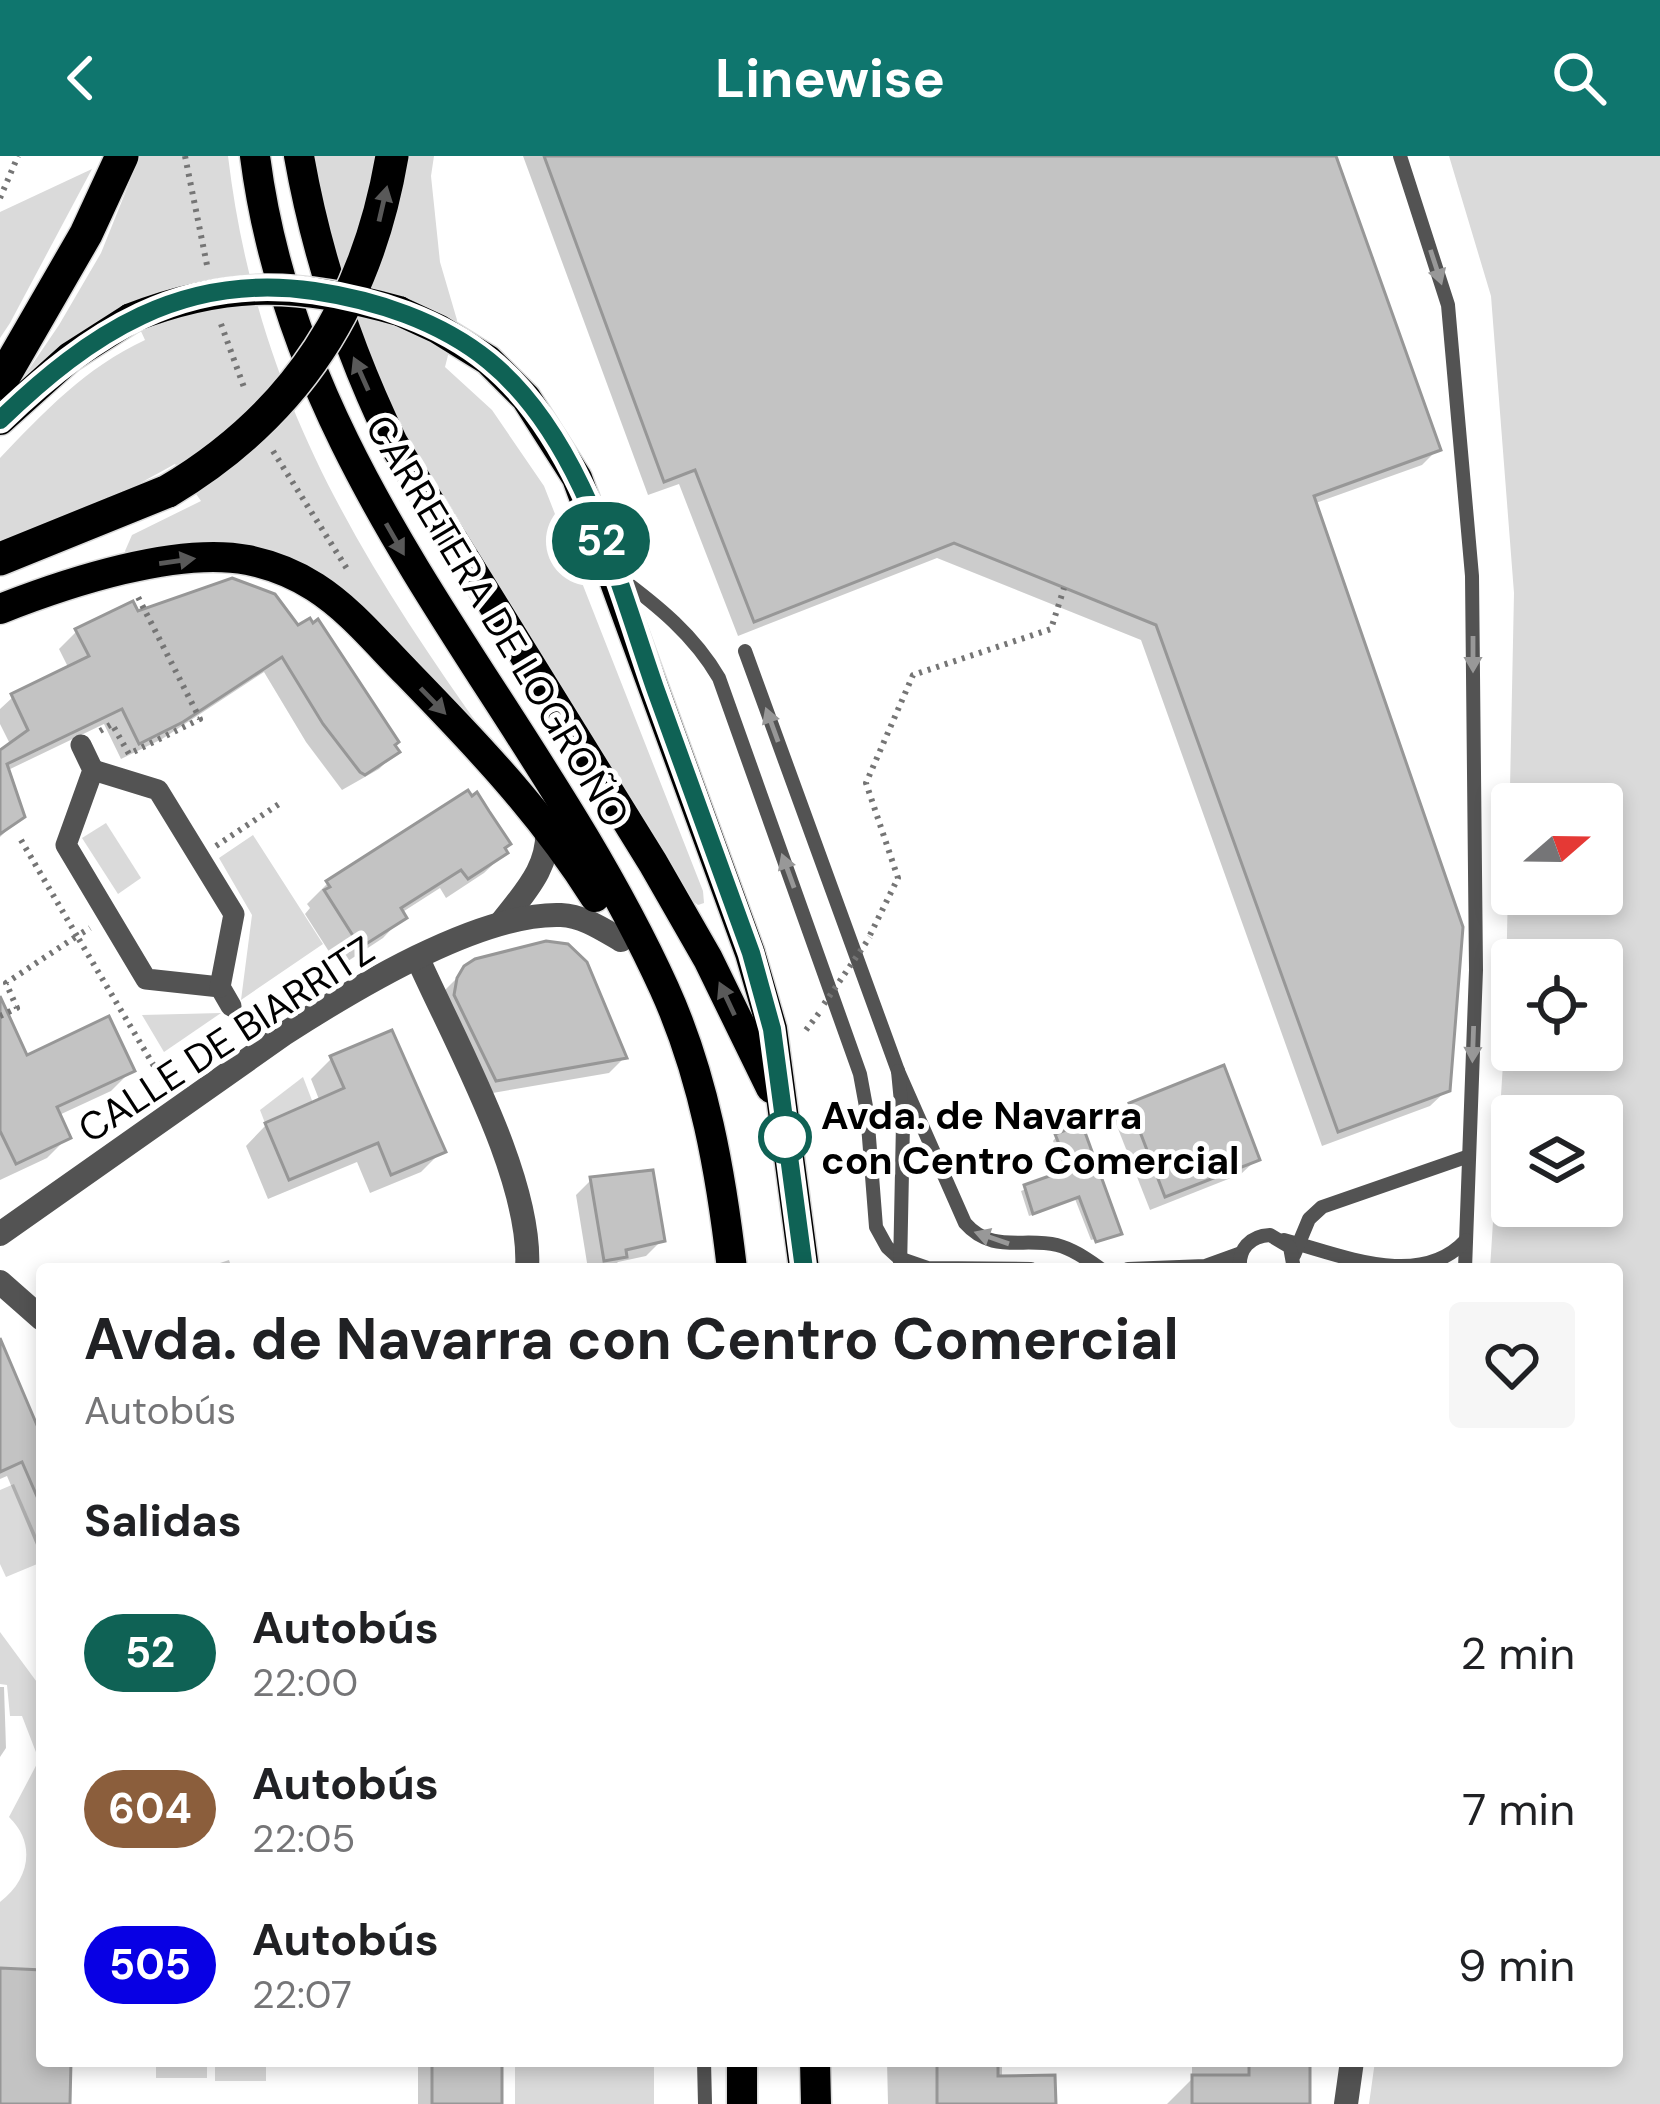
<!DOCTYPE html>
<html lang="es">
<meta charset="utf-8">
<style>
:root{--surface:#fff;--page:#f6f6f6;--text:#202124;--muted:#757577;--accent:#0f766e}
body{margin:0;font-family:"DM Sans",sans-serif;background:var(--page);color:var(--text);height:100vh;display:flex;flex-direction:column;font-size:45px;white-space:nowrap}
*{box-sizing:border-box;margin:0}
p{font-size:39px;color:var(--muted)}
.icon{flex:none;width:66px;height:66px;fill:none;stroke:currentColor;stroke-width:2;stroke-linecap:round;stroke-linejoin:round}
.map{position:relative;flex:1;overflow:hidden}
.panel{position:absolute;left:36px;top:1107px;width:1587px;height:804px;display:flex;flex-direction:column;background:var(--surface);border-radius:12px;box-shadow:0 6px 18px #0003}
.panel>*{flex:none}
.badge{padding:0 24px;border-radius:39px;font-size:42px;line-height:78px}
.needle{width:78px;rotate:70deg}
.fabs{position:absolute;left:1491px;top:627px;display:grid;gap:24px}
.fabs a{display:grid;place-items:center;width:132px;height:132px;border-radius:12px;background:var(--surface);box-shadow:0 6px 18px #0003;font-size:60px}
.map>.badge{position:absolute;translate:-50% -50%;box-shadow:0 0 0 6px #fff}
h2{padding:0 48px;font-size:45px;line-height:108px}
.round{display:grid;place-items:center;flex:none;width:126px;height:126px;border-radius:12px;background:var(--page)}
.summary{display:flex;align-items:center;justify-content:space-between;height:204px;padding:0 48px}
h1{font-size:57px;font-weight:700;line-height:90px}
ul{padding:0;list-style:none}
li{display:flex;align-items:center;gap:36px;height:156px;padding:0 48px}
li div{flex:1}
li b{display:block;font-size:45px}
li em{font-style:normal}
li .badge{min-width:132px;font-weight:700;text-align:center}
header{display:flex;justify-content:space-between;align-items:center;height:156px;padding:0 48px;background:var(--accent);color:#fff;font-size:54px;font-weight:700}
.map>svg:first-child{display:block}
.green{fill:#dadada;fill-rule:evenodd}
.shadow{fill:#0003}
.building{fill:#c3c3c3;stroke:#979797;stroke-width:3}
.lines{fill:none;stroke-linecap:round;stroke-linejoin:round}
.primary-casing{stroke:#dbdbdb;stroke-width:33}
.trunk-casing{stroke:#dbdbdb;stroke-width:36}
.path{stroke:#757575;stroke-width:6;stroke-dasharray:3 6;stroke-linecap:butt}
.service{stroke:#535353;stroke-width:14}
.pedestrian{stroke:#535353;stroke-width:21}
.minor{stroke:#535353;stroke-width:24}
.primary{stroke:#000;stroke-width:30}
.trunk{stroke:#000;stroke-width:33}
.primary-bridge-casing{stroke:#dbdbdb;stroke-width:33;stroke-linecap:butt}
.trunk-bridge-casing{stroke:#dbdbdb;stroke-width:36;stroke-linecap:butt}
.path-bridge{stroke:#757575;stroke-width:6;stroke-dasharray:3 6;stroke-linecap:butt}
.service-bridge{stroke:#535353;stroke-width:14}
.primary-bridge{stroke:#000;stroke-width:30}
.trunk-bridge{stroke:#000;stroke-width:33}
.oneway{fill:#595959}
.oneway2{fill:#989898}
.line-casing{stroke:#fff;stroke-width:27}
.line{stroke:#0f6255;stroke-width:18}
.stop-dot{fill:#fff;stroke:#0f6255;stroke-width:6}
.labels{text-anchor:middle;stroke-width:10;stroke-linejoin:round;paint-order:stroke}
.street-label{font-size:39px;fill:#000;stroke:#fff}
.stop-label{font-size:39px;font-weight:bold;fill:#000;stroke:#fff;text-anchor:start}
</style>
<header><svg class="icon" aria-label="back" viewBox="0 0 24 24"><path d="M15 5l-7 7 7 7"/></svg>Linewise<svg class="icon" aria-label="search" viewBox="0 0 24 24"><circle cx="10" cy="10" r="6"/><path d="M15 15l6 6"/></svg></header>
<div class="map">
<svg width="1660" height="1948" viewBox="0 0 1660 1948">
<rect width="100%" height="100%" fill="#fff"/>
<g class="green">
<path d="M140,0H228C256,234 355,396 488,583L286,412L129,405L125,395L132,379L201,345L175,308L124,336L0,386V302C45,255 85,212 145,184L129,149L100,163L25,219L59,169L101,97Z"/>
<polygon points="308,0 434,0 431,20 440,106 457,164 445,211 492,254 544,330 703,735 704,747 698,749 690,743 373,231"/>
<path d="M1449,0H1660V1948H1369L1375,1905H1617V1113H1490L1505,876L1514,437L1491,140ZM1512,648H1602V738H1512ZM1512,804H1602V894H1512ZM1512,960H1602V1050H1512Z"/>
<polygon points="92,13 10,167 0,182 0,56"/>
<polygon points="106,667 141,722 118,738 82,682"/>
<polygon points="253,679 323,788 241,844 252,759 219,702"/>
<polygon points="221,857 164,896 142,859"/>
<polygon points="303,921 313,947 265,967 260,954"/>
<polygon points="14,1328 42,1393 42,1406 6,1421 0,1408 0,1334"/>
<path d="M0,1476L42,1533V1905H71L70,1948H0V1746C29,1724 37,1688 9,1661L39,1604L22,1560H10L7,1529L0,1528Z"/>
<rect x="156" y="1905" width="51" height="17"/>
<rect x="215" y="1905" width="51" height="20"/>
<rect x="515" y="1905" width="139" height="43"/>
</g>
<g class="shadow">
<polygon points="523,0 1332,0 1438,293 1422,309 1313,348 1447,934 1430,950 1322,990 1141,484 937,402 738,480 679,328 648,339"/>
<polygon points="232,425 396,596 379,613 342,634 306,586 264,516 162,583 121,603 104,568 6,615 22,660 0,681 0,597 11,590 0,568 0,553 13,541 69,513 59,493 77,475"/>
<polygon points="502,693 505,697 484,717 446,742 440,732 401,757 403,761 383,782 345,807 341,801 335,805 305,758 310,752 307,748 328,727"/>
<polygon points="462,817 624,902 609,917 481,939 445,834"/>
<polygon points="0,875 26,903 132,914 111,935 57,960 68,981 47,1002 0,1024"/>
<polygon points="332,902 442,995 421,1016 370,1037 357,1006 268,1043 246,990 266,969 320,946 311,923"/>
<polygon points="1130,949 1257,1003 1241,1018 1150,1054 1115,965"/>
<polygon points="1057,980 1118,1076 1091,1084 1075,1043 1029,1060 1021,1035 1066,1017 1053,985"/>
<polygon points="591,1024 662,1084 646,1100 618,1106 611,1113 588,1113 576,1039"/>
<polygon points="229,1104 232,1113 202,1113"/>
<polygon points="0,1207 42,1289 42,1403 7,1320 0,1323"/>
<polygon points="0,1531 4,1531 6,1592 0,1601"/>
<rect x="418" y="1905" width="81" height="43"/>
<polygon points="887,1905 1002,1905 1002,1923 1053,1948 888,1948"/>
<polygon points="1192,1905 1307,1905 1307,1948 1167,1948 1192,1923"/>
</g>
<g class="building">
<polygon points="544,0 1336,0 1441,294 1314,340 1463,771 1450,935 1338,976 1156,469 954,387 754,466 695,314 664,326"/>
<polygon points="232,422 275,438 298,469 310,462 313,467 318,463 399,586 395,589 400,596 365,619 360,616 323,568 282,501 183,566 139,588 122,553 7,608 25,661 0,678 0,594 28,574 11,538 89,500 75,473 133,445 138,455"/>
<polygon points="468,634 472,640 477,636 489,655 511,688 505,692 508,697 468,723 461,714 401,752 407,762 366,788 363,783 357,786 324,734 330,731 326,725"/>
<polygon points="546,785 568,788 587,806 627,902 496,925 454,839 457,822 464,810 475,803"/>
<polygon points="0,840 27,899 109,860 135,915 57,951 71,982 16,1008 0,975"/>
<polygon points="392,874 446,996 391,1019 378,987 289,1024 265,967 344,932 330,900"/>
<polygon points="1224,909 1260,1004 1165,1041 1129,947"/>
<polygon points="1082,968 1122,1078 1096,1086 1079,1041 1033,1058 1024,1029 1069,1013 1055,978"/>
<polygon points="653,1014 665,1085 626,1094 627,1101 604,1105 590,1021"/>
<polygon points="0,1182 42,1281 42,1352 22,1306 0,1316"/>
<polygon points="0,1812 42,1814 42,1905 71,1905 70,1948 0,1948"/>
<rect x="432" y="1905" width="70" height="43"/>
<polygon points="937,1905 998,1905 998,1920 1055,1919 1056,1948 937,1948"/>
<polygon points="1249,1905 1310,1905 1310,1948 1192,1948 1192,1919 1249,1919"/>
</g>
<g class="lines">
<g class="primary-casing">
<g id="primary">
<path d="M255,0C297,329 533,544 664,832C704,920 721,1017 732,1113"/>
<path d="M299,0C317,102 348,194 393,287L653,707L708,803L771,932"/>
<polyline points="399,155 438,173 488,204 526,242 577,322 750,797 772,873 804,1113"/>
<polyline points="0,264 70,201 131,162"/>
<path d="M0,453C66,427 177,390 248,404C272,409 295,418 315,431C351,454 378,488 408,518C477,589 542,657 595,741"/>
<polyline points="815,1905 816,1948"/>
<polyline points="742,1948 742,1905"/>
</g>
</g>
<g class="trunk-casing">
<g id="trunk">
<polyline points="0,227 86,78 122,0"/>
<polyline points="0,403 168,335"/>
</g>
</g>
<g class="path">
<polyline points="185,0 208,114"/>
<polyline points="0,42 18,0"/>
<polyline points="221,168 245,234"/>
<polyline points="273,295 349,416"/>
<polyline points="100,575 112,568 129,598 200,563 138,441"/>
<polyline points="21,684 77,780 90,772"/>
<polyline points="216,690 282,646"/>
<polyline points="870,779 898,722 866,627 913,519 1051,473 1064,432"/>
<polyline points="0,860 17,852 6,827 77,780 167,932"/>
<polyline points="806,874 819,857"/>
</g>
<g class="service">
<polyline points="1400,0 1448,149 1472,420 1476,814 1465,1113"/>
<path d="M619,421C658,450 694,479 719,522L860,918L867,956L876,1071L887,1091L899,1102L928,1112L1031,1113"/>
<path d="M745,495L898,915L965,1067C992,1098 1023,1081 1057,1089C1073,1093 1088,1104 1101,1113"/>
<path d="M1284,1084C1339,1098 1420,1135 1466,1084"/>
<polyline points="1294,1099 1309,1063 1322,1051 1469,1000"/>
<polyline points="1128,1113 1205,1110 1241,1097"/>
<path d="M1240,1113C1238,1093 1250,1080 1270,1079L1290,1091L1294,1113"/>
<polyline points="704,1905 705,1948"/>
</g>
<g class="pedestrian">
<polyline points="81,589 93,614 66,689 146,823 220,831 231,850"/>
<polyline points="93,614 158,634 234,758 220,831"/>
</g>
<g class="minor">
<path d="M501,767C525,736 551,710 547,669"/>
<path d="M418,803C455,886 533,1024 527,1113"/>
<path d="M0,1078L284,878C352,834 479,756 561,759C583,760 602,773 621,784"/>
<polyline points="0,1126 42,1163"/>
<polyline points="1346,1948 1352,1905"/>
</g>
<use href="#primary" class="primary"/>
<use href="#trunk" class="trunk"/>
<g class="primary-bridge-casing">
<path id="primary-bridge" d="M131,162C228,124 300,127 399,155"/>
</g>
<g class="trunk-bridge-casing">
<path id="trunk-bridge" d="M168,335C297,258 367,147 392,0"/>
</g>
<polyline class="path-bridge" points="824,848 870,781"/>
<polyline class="service-bridge" points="898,915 903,967 900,1113"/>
<use href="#primary-bridge" class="primary-bridge"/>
<use href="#trunk-bridge" class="trunk-bridge"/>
</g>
<defs><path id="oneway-solid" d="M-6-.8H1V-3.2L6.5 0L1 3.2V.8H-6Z" transform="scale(3)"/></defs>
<g class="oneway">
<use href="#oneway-solid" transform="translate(383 48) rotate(-77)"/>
<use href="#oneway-solid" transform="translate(361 218) rotate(-114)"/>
<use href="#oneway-solid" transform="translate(395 383) rotate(60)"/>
<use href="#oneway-solid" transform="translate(177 405) rotate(-8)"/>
<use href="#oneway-solid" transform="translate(433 545) rotate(46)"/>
<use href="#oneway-solid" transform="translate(727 843) rotate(-115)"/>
</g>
<g class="oneway2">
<use href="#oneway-solid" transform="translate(1436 111) rotate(72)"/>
<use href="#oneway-solid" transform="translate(1473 498) rotate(90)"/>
<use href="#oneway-solid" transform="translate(772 569) rotate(-110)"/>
<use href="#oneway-solid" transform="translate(788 715) rotate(-110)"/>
<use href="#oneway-solid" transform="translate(1473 888) rotate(92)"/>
<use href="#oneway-solid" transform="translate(992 1082) rotate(-161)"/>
</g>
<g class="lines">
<g class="line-casing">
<path id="line" d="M0,264C90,177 182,116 314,135C375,144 440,165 489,205C582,281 617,423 655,532C687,621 719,709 751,797L772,873L804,1113"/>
</g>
<use href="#line" class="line"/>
</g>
<circle class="stop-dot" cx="785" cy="981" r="24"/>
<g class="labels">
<g class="street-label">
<text transform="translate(498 465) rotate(59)" y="14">CARRETERA DE LOGROÑO</text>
<text transform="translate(226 883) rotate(-33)" y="14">CALLE DE BIARRITZ</text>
</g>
<g class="stop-label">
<text x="821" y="973">Avda. de Navarra<tspan x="821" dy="45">con Centro Comercial</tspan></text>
</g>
</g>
</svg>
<div class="fabs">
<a><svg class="needle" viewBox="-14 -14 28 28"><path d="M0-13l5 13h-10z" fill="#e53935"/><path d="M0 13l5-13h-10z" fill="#757577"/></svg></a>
<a><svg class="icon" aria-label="locate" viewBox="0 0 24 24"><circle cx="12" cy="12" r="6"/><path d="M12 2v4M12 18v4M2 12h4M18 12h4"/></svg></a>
<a><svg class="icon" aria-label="layers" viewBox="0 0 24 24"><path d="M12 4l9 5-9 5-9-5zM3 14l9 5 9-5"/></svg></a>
</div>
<b class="badge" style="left:601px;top:385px;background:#0f6255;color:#fff">52</b>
<section class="panel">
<div class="summary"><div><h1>Avda. de Navarra con Centro Comercial</h1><p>Autobús</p></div><a class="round"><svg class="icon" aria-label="heart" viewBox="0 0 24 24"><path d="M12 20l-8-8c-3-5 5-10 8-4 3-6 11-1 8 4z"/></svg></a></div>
<h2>Salidas</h2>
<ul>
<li><span class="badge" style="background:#0f6255;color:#fff">52</span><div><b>Autobús</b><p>22:00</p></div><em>2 min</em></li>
<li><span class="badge" style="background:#8b5e3c;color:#fff">604</span><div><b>Autobús</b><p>22:05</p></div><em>7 min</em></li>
<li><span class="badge" style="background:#0800e4;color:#fff">505</span><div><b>Autobús</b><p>22:07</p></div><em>9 min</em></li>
</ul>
</section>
</div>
